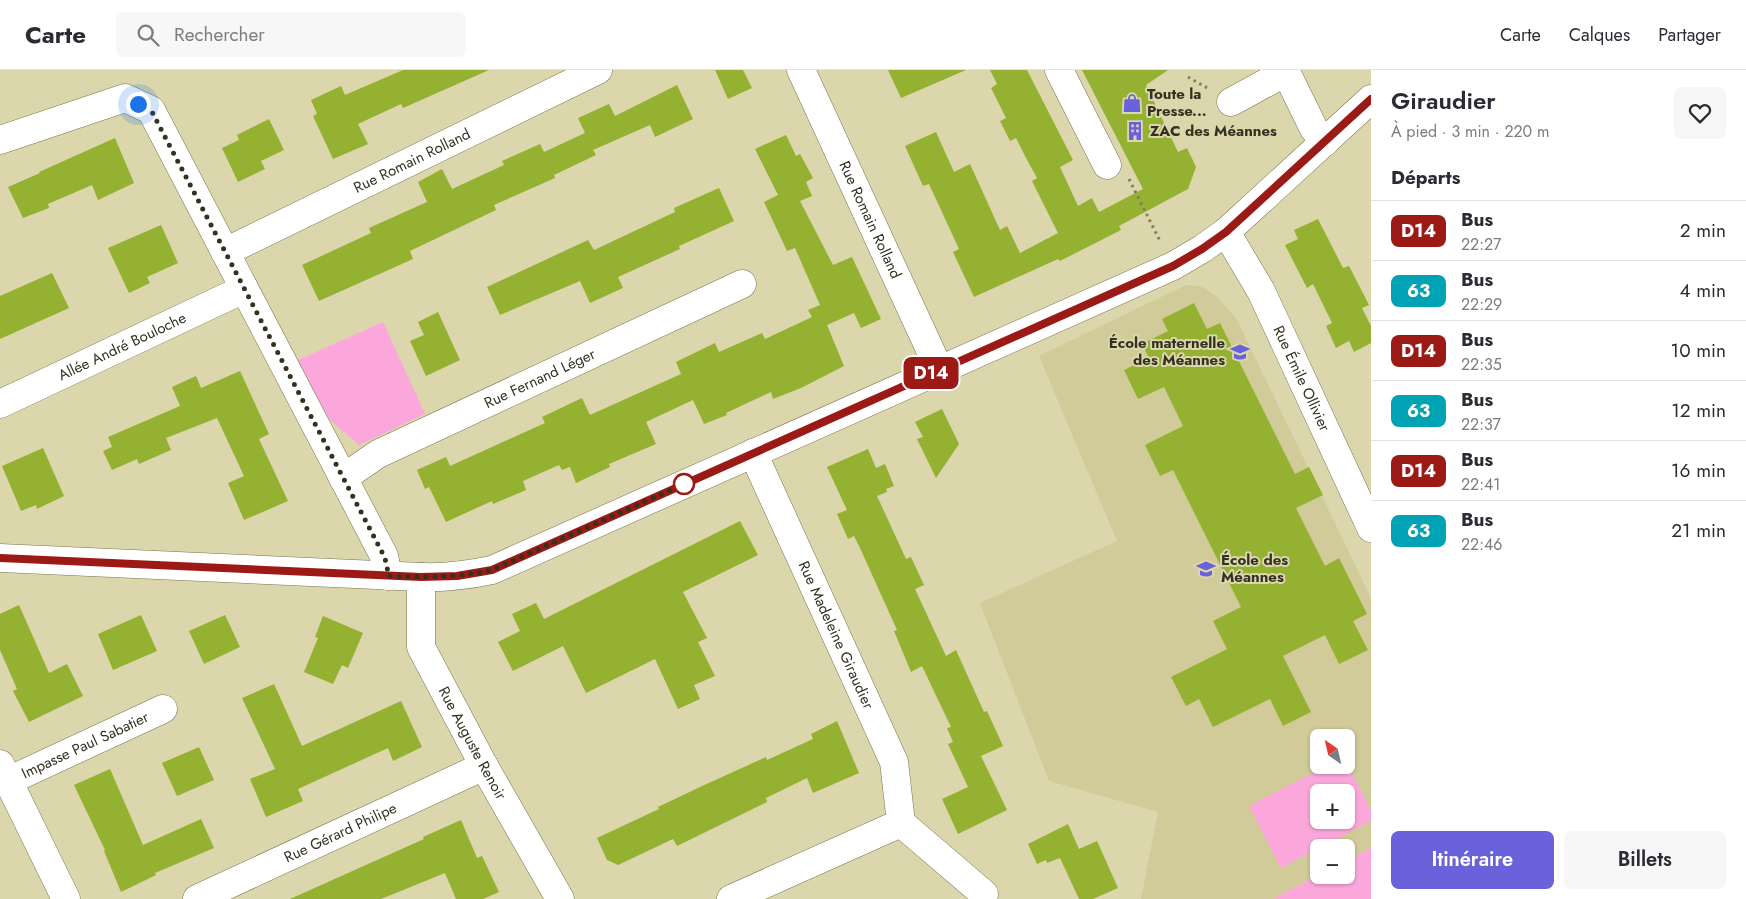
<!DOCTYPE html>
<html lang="fr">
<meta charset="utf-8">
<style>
:root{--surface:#fff;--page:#f7f7f7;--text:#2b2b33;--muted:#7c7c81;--line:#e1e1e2;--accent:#6962db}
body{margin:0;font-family:Jost,sans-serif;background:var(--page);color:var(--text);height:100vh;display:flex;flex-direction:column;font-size:19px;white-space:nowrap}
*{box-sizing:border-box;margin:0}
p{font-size:16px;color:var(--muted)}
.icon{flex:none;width:28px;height:28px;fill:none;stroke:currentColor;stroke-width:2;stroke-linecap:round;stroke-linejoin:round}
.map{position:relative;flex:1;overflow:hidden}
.sheet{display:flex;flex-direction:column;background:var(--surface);width:375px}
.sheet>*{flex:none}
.badge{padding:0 10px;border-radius:8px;font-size:18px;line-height:32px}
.needle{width:32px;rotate:326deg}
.buttons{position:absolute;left:1310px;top:659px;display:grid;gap:10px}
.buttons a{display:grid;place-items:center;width:45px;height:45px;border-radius:8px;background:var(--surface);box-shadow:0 1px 4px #0004;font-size:25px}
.you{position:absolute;width:25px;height:25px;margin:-12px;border:4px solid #fff;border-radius:50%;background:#1a73e8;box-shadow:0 0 0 8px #1a73e833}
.map>.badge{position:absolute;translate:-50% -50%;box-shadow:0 0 0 2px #fff}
h2{padding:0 20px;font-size:19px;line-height:45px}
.round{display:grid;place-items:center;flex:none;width:52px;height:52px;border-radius:8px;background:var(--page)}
.headline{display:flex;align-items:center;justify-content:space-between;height:85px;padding:0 20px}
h1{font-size:24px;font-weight:600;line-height:38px}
.action{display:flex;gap:10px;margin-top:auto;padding:10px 20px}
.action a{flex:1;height:58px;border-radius:8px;background:var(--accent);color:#fff;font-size:20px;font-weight:600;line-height:58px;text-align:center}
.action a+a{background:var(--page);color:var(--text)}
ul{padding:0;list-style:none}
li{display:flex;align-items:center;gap:15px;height:60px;padding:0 20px;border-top:1px solid var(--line)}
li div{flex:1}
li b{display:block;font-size:19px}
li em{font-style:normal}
li .badge{min-width:55px;font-weight:700;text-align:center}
header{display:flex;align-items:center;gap:30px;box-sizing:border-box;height:70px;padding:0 25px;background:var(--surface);border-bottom:1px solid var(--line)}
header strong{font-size:24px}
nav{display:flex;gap:28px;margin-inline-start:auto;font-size:18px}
.search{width:350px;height:45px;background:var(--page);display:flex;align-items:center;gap:12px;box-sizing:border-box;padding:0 18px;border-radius:8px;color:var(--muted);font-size:19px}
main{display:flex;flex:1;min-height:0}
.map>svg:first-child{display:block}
.built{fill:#d1cb99;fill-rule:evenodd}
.green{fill:#fca7dc;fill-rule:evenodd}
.building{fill:#94b131}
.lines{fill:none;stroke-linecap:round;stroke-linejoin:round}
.minor-casing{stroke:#79744d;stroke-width:29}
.path{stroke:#817d60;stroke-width:3;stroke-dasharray:2.5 4;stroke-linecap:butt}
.minor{stroke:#fff;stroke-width:28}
.line-casing{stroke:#fff;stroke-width:11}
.line{stroke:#9c1a15;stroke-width:8}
.walk{stroke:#333120;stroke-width:5;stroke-dasharray:0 9}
.stop-dot{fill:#fff;stroke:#9c1a15;stroke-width:2.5}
.labels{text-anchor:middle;stroke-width:4;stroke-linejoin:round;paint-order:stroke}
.poi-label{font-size:15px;font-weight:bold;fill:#333120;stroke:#dbd6ab;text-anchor:start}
.street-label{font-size:15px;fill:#333120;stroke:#dbd6ab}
</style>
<header>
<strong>Carte</strong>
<div class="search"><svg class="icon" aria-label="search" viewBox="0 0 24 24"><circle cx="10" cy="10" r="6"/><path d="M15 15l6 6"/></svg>Rechercher</div>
<nav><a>Carte</a><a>Calques</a><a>Partager</a></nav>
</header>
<main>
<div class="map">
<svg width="1371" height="829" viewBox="0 0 1371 829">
<rect width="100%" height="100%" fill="#dbd6ab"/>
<path class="built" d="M1186,215L1202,217L1216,226L1236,248L1371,528V778L1346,791V778H1319V805L1273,829H1141L1158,742L1049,711L980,533L1117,471L1039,286ZM1319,668H1346V695H1319ZM1319,722H1346V750H1319Z"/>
<g class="green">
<polygon points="383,252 425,344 359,375 330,350 296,291"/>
<path d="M1346,692L1371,740V751L1281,798L1249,736L1328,695H1346ZM1346,722V750H1319V722Z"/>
<polygon points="1371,778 1371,829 1273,829 1319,805 1346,805 1346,791"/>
</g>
<g class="building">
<polygon points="403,0 489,0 403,38 401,34 358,54 368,74 333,89 313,46 317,44 311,30 341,16 345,25"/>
<polygon points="715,0 743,0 752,18 728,29"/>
<polygon points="888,0 966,0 901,28"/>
<polygon points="990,0 1027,0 1073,90 1060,97 1078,136 1092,128 1099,142 1143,119 1082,0 1168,0 1146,15 1178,82 1187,78 1196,97 1188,119 1119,156 1121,160 1060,191 1058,189 974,227 953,182 959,179 929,114 923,116 905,76 936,62 954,102 970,94 1000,160 1007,156 1020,183 1058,163 1032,111 1037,108 1026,88 1016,68 1010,71 1000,51 1006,48 991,18 997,14"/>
<polygon points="677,15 693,49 655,67 650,55 593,80 596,85 554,105 555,108 494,135 496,140 410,181 413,189 319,231 302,195 371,163 369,158 427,132 418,112 442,99 452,119 504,95 502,91 540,74 544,82 585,63 578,48 609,34 615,46"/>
<polygon points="269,49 284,80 261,91 265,99 238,112 222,78 239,70 237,65"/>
<polygon points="786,65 796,86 800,84 813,108 806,112 812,126 800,131 833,195 852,187 881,249 861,258 854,243 827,255 844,296 801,318 773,329 771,322 726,343 727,345 704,354 693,330 646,352 656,374 609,394 610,397 576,413 570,397 562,400 559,395 523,411 526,420 493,434 492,431 446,452 429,417 425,419 417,400 446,387 450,396 545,353 542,347 582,328 590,345 681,304 676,292 715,273 719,282 762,263 765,269 812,247 808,240 820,235 795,178 787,181 764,132 778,125 755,79"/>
<polygon points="115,68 134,113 98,130 92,115 48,134 49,138 23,148 8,117 40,103 39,102"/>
<polygon points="719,118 734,151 679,176 680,179 618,207 623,218 590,233 580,211 500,245 487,217 588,170 594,180 675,142 674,138"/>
<polygon points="1318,149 1343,198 1349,196 1369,235 1362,238 1371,256 1371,273 1354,282 1349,271 1336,278 1326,256 1332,253 1313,214 1307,218 1285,175 1298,169 1294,160"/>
<polygon points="161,155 178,193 147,207 150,213 129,223 108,178"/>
<polygon points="52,203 69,238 0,269 0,226"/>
<polygon points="1194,233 1207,259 1220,253 1295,404 1309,397 1323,425 1296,438 1325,496 1339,488 1367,544 1353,551 1368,580 1339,594 1325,565 1283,586 1311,642 1283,656 1270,629 1213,657 1199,629 1186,636 1171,607 1227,579 1213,551 1241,537 1173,400 1160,406 1145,375 1183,356 1164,317 1138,329 1124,300 1149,288 1142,274 1168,261 1162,249"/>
<polygon points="438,242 460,290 426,306 410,271 424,265 418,252"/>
<polygon points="240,301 269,364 259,369 288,431 244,450 228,413 244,406 217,348 166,368 171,380 139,394 137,389 112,400 103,381 112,377 108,367 180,336 172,317 196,306 201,318"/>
<polygon points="942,339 959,374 936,408 917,369 923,367 915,352"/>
<polygon points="43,378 64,426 37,439 36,435 21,441 2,396"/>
<polygon points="868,379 876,398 885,394 894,416 886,419 887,422 877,426 906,489 911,487 924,515 915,519 946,586 956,580 984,642 987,641 1003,676 981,686 1007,740 958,764 942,729 968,717 948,674 953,672 947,658 951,657 922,596 911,602 894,561 897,560 860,478 854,466 848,469 837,444 847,440 827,397"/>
<polygon points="740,451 758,485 683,522 707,568 698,572 715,606 694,615 700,629 678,639 655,589 586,623 563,576 513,601 498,572 520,561 512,544 536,533 544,549"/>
<polygon points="19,535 49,603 67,594 83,626 29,652 13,621 17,619 0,580 0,544"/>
<polygon points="141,545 157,581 113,600 98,564"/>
<polygon points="225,545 240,577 204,594 189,561"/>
<polygon points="323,546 363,563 348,598 342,595 333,614 304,602 318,568 315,567"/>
<polygon points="274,614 302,676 401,631 422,677 393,691 388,678 298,719 303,731 266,747 250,709 275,699 242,628"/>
<polygon points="837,651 859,703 813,723 807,708 766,728 767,732 677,776 673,769 618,795 607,790 597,768 659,739 658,737 700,717 766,687 767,690 813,669 811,664"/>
<polygon points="199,677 214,710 177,726 162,693"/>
<polygon points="110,699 143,775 201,749 214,778 155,803 156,805 121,822 104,781 105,780 74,715"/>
<polygon points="461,750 477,788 482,786 499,822 483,829 456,829 445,803 381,829 290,829 424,769 423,767"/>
<polygon points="1068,754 1079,779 1097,771 1118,818 1093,829 1079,829 1060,788 1047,793 1046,790 1037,794 1028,774"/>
</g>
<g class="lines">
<g class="minor-casing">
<g id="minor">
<path id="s1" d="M801,0L939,299"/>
<polyline points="1059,0 1107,95"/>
<polyline points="1285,0 1314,59 1325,72"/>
<polyline points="1231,32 1286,2"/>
<polyline points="0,70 125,28 151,40 384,486 388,506"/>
<path id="s2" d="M1226,162L1261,221L1371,458"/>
<path id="s3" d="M225,182L598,0"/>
<path id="s4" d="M0,334L244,219"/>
<path id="s5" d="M753,383L894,692L901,753L984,824"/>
<path id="s6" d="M343,408L378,384L742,214"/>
<path d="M0,488L421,507C446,508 468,505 492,500L1173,196L1202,179L1226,162L1371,29"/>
<path id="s7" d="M421,507V577L484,696L560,829"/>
<polyline points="0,694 66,829"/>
<path id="s8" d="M8,711L163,639"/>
<path id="s9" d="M197,829L484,696"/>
<polyline points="731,829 901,753"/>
</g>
</g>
<g class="path">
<polyline points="1188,7 1209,19"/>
<polyline points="1129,109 1161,173"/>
</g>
<use href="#minor" class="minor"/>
</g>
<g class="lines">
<g class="line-casing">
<polyline id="line" points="0,488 421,507 457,506 492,500 1173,196 1202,179 1226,162 1371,29"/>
</g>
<use href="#line" class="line"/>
<path class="walk" d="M138,34L151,40L384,486L387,495L388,506C423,507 457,508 492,500L684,414"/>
</g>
<defs>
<g id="shop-bare" transform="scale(1.5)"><path d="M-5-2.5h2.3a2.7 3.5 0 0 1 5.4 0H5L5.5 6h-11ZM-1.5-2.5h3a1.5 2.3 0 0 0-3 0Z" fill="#6962db" stroke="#dbd6ab" stroke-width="2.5" paint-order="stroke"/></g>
<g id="building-bare" transform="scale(1.5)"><path d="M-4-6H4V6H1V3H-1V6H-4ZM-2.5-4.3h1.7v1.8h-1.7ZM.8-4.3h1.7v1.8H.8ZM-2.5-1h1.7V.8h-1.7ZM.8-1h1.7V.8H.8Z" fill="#6962db" stroke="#dbd6ab" stroke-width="2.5" paint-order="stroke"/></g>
<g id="school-bare" transform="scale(1.5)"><path d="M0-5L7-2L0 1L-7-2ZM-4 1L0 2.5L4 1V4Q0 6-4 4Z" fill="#6962db" stroke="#dbd6ab" stroke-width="2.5" paint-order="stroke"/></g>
</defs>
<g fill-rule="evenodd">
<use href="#shop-bare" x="1132" y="33"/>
<use href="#building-bare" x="1135" y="61"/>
<use href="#school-bare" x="1240" y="282"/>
<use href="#school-bare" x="1206" y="499"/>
</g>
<circle class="stop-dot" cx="684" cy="414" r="10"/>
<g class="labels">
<g class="poi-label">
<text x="1147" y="29">Toute la<tspan x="1147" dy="17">Presse...</tspan></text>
<text x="1150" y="66">ZAC des Méannes</text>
<text x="1225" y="278" text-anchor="end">École maternelle<tspan x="1225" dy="17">des Méannes</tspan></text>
<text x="1221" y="495">École des<tspan x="1221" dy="17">Méannes</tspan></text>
</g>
<g class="street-label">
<text dy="5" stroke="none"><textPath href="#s3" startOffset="208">Rue Romain Rolland</textPath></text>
<text dy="5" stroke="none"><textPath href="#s1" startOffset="165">Rue Romain Rolland</textPath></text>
<text dy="5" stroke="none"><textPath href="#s4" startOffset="135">Allée André Bouloche</textPath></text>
<text dy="5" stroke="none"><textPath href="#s6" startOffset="221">Rue Fernand Léger</textPath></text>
<text dy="5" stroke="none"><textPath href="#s2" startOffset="165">Rue Émile Ollivier</textPath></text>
<text dy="5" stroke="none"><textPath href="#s5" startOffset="200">Rue Madeleine Giraudier</textPath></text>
<text dy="5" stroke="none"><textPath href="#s7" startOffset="179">Rue Auguste Renoir</textPath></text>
<text dy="5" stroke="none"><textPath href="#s8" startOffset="85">Impasse Paul Sabatier</textPath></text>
<text dy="5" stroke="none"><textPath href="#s9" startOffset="158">Rue Gérard Philipe</textPath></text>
</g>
</g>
</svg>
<div class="buttons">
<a><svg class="needle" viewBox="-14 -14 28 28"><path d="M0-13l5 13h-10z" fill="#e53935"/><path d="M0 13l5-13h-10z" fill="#7c7c81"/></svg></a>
<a>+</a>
<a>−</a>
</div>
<div class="you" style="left:138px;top:34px"></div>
<b class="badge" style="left:931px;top:303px;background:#9c1a15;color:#fff">D14</b>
</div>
<section class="sheet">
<div class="headline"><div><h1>Giraudier</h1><p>À pied · 3 min · 220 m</p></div><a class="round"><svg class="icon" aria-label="heart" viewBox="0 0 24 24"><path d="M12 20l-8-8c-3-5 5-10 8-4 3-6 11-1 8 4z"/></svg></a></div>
<h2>Départs</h2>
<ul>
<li><span class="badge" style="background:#9c1a15;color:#fff">D14</span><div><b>Bus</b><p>22:27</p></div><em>2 min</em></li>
<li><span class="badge" style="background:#00a3b4;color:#fff">63</span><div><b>Bus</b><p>22:29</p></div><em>4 min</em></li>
<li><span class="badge" style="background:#9c1a15;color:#fff">D14</span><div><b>Bus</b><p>22:35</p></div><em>10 min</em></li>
<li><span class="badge" style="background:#00a3b4;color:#fff">63</span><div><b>Bus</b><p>22:37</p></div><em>12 min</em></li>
<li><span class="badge" style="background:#9c1a15;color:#fff">D14</span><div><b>Bus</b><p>22:41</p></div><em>16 min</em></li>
<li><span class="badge" style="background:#00a3b4;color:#fff">63</span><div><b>Bus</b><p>22:46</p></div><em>21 min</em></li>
</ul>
<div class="action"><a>Itinéraire</a><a>Billets</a></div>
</section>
</main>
